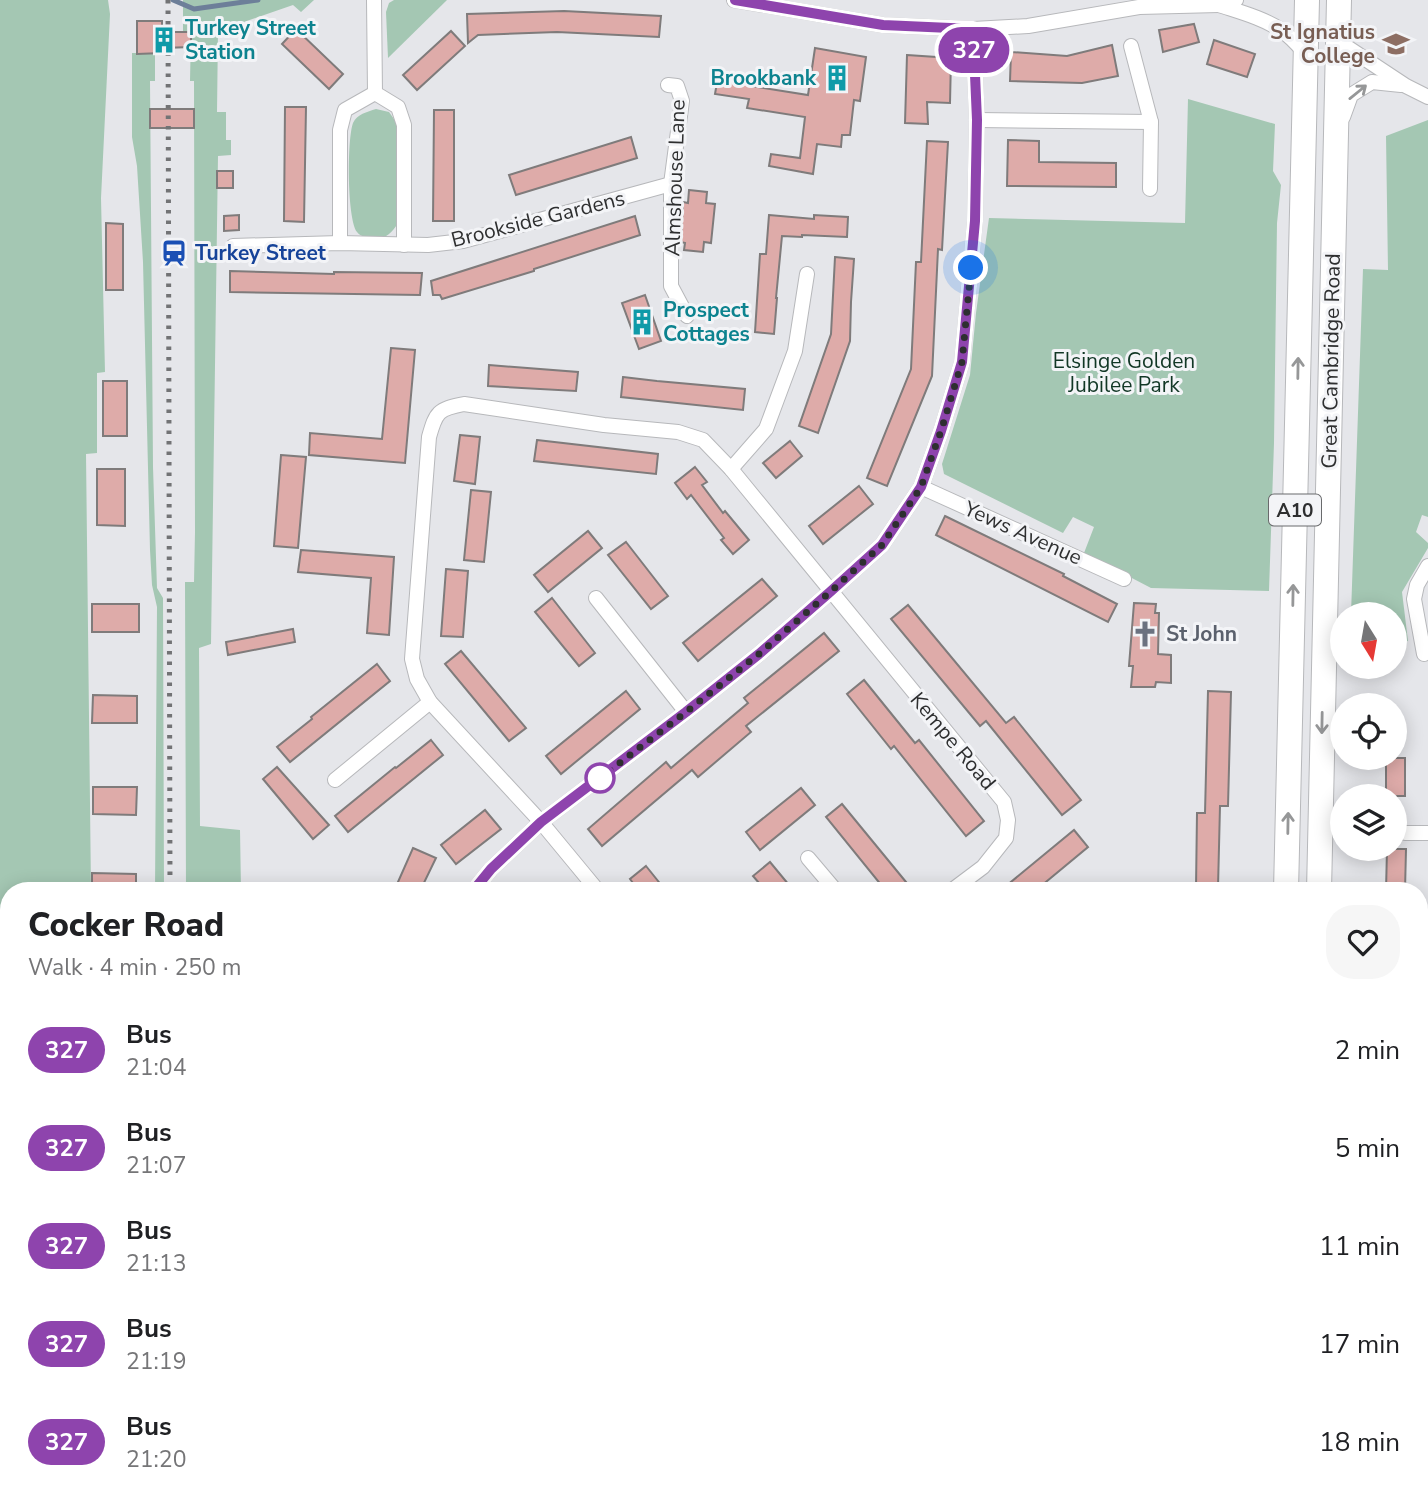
<!DOCTYPE html>
<meta charset="utf-8">
<style>
:root{--surface:#fff;--page:#f6f6f6;--text:#202124;--muted:#757577}
body{margin:0;font-family:"Nunito Sans",sans-serif;background:var(--page);color:var(--text);height:100vh;display:flex;flex-direction:column;font-size:26px;white-space:nowrap}
*{box-sizing:border-box;margin:0}
p{font-size:23px;color:var(--muted)}
.icon{flex:none;width:38px;height:38px;fill:none;stroke:currentColor;stroke-width:2;stroke-linecap:round;stroke-linejoin:round}
.map{position:relative;flex:1;overflow:hidden}
.sheet{position:absolute;left:0px;top:882px;width:1428px;height:623px;display:flex;flex-direction:column;background:var(--surface);border-radius:28px 28px 0 0;box-shadow:0 4px 18px #0003}
.sheet>*{flex:none}
.badge{padding:0 14px;border-radius:23px;font-size:24px;line-height:46px}
.needle{width:46px;rotate:169deg}
.buttons{position:absolute;left:1330px;top:602px;display:grid;gap:14px}
.buttons a{display:grid;place-items:center;width:77px;height:77px;border-radius:50%;background:var(--surface);box-shadow:0 4px 18px #0003;font-size:35px}
.you{position:absolute;width:35px;height:35px;margin:-18px;border:5px solid #fff;border-radius:50%;background:#1a73e8;box-shadow:0 0 0 10px #1a73e833}
.map>.badge{position:absolute;translate:-50% -50%;box-shadow:0 0 0 4px #fff}
.round{display:grid;place-items:center;flex:none;width:74px;height:74px;border-radius:28px;background:var(--page)}
.overview{display:flex;align-items:center;justify-content:space-between;height:119px;padding:0 28px}
h1{font-size:33px;font-weight:800;line-height:52px}
ul{padding:0;list-style:none}
li{display:flex;align-items:center;gap:21px;height:98px;padding:0 28px}
li div{flex:1}
li b{display:block;font-size:26px}
li em{font-style:normal}
li .badge{min-width:77px;font-weight:700;text-align:center}
.map>svg:first-child{display:block}
.green{fill:#a4c7b3}
.lines{fill:none;stroke-linecap:round;stroke-linejoin:round}
.stream{stroke:#6d7f99;stroke-width:5}
.building{fill:#deaba9;stroke:#7f7b7b;stroke-width:2}
.street-casing{stroke:#b7b8bb;stroke-width:16}
.highway-casing{stroke:#b7b8bb;stroke-width:26}
.street{stroke:#fff;stroke-width:14}
.highway{stroke:#fff;stroke-width:24}
.rail{stroke:#727375;stroke-width:5;stroke-dasharray:3.5 7;stroke-linecap:butt}
.oneway{stroke:#969798}
.line-casing{stroke:#fff;stroke-width:16}
.line{stroke:#8e44ad;stroke-width:10}
.walk{stroke:#2e2f30;stroke-width:7;stroke-dasharray:0 12.6}
.stop-dot{fill:#fff;stroke:#8e44ad;stroke-width:3.5}
.labels{text-anchor:middle;stroke-width:6;stroke-linejoin:round;paint-order:stroke}
.shield{fill:#f3f4f7;stroke:#696a6c;stroke-width:2}
.shield-label{font-size:19px;font-weight:bold;fill:#2e2f30}
.culture-label{font-size:21px;font-weight:bold;fill:#0d838f;stroke:#f3f4f7;text-anchor:start}
.education-label{font-size:21px;font-weight:bold;fill:#785e54;stroke:#f3f4f7;text-anchor:end}
.street-label{font-size:21px;fill:#2e2f30;stroke:#f3f4f7}
.transit-label{font-size:21px;font-weight:bold;fill:#164399;stroke:#f3f4f7;text-anchor:start}
.park-label{font-size:21px;fill:#113725;stroke:#f3f4f7}
.worship-label{font-size:21px;font-weight:bold;fill:#5b616d;stroke:#f3f4f7;text-anchor:start}
</style>
<div class="map">
<svg width="1428" height="1505" viewBox="0 0 1428 1505">
<rect width="100%" height="100%" fill="#e5e6ea"/>
<g class="green">
<polygon points="0,0 108,0 110,14 101,198 105,372 97,373 97,453 86,454 91,891 9,891 9,1496 162,1496 162,1505 0,1505"/>
<polygon points="183,0 314,0 301,12 293,5 218,31 217,112 226,112 226,140 231,140 231,155 218,156 211,644 199,648 200,826 240,830 241,891 186,891 185,582 194,582 195,532 194,81 190,81 191,32 183,32"/>
<polygon points="394,0 447,0 388,58 386,12 389,3"/>
<polygon points="132,53 155,53 155,81 150,81 153,467 157,588 163,598 164,891 155,891 157,607 152,585 150,550 143,262 137,166 132,137"/>
<polygon points="1188,99 1275,124 1273,171 1281,185 1277,223 1274,443 1269,591 1151,588 1084,553 1094,527 1073,517 1063,533 944,474 942,464 970,375 976,313 989,218 1185,223"/>
<path d="M376,109L389,112L396,122L398,136V223C391,234 385,240 372,238C366,237 361,237 357,232C347,218 347,139 353,123C357,114 367,112 376,109Z"/>
<polygon points="1428,120 1428,517 1422,515 1416,532 1428,543 1428,548 1402,592 1408,641 1395,643 1395,614 1351,614 1363,269 1388,270 1386,136"/>
</g>
<g class="lines">
<polyline class="stream" points="173,0 194,9 258,0"/>
</g>
<g class="building">
<polygon points="564,11 661,16 659,37 557,32 478,35 468,43 467,14"/>
<polygon points="137,21 162,21 162,32 191,32 191,47 163,48 162,53 137,54"/>
<polygon points="1194,24 1199,42 1163,52 1159,30"/>
<polygon points="296,29 343,74 329,89 282,44"/>
<polygon points="451,31 465,46 417,90 403,75"/>
<polygon points="1214,40 1255,54 1247,77 1207,64"/>
<polygon points="1112,45 1118,76 1082,83 1010,81 1011,52 1067,56"/>
<polygon points="815,48 866,57 860,101 854,100 850,135 842,135 841,147 817,144 813,174 769,166 771,154 800,158 805,117 747,108 749,99 715,94 719,71 753,76 751,86 808,95"/>
<polygon points="907,55 951,58 950,103 927,102 928,124 905,123"/>
<polygon points="285,107 306,107 304,222 284,221"/>
<rect x="150" y="109" width="44" height="19"/>
<polygon points="434,110 454,110 454,221 433,221"/>
<polygon points="631,137 637,158 516,195 509,175"/>
<polygon points="1008,140 1039,141 1039,162 1116,163 1116,187 1007,186"/>
<polygon points="927,141 948,142 942,250 938,249 932,376 887,486 867,478 911,369 916,262 921,262"/>
<rect x="217" y="171" width="16" height="17"/>
<polygon points="689,190 707,192 706,203 715,204 711,243 704,242 703,252 684,250 685,243 681,242 683,202 688,203"/>
<polygon points="239,215 239,230 224,231 224,216"/>
<polygon points="769,215 814,219 814,215 848,217 847,237 802,235 802,237 782,236 776,298 777,298 774,334 755,332 760,254 766,254"/>
<polygon points="635,216 640,235 534,269 534,271 442,299 440,295 433,295 431,281"/>
<polygon points="106,223 123,224 123,290 106,290"/>
<polygon points="835,257 854,259 851,302 850,341 818,433 799,426 831,334"/>
<polygon points="230,271 334,274 334,272 422,273 420,295 230,292"/>
<polygon points="645,295 661,341 639,349 622,303"/>
<polygon points="391,348 415,350 405,463 309,455 310,433 382,439"/>
<polygon points="489,365 578,372 576,391 488,386"/>
<polygon points="623,377 657,381 745,389 743,410 621,397"/>
<rect x="103" y="381" width="24" height="55"/>
<polygon points="460,435 480,437 475,484 454,481"/>
<polygon points="537,440 658,454 656,474 534,461"/>
<polygon points="790,441 802,456 776,478 763,463"/>
<polygon points="281,455 306,457 298,548 274,546"/>
<polygon points="695,467 707,482 702,485 723,513 725,511 749,540 733,554 721,540 724,538 691,495 687,499 675,483"/>
<polygon points="97,469 125,469 125,526 97,525"/>
<polygon points="859,486 873,504 823,544 809,526"/>
<polygon points="471,490 491,492 484,562 464,560"/>
<polygon points="945,516 1064,574 1063,576 1117,604 1108,622 936,535"/>
<polygon points="588,531 602,548 548,592 534,575"/>
<polygon points="626,542 668,596 651,609 608,555"/>
<polygon points="301,550 394,557 389,635 367,633 371,578 298,572"/>
<polygon points="446,569 468,571 463,637 441,636"/>
<polygon points="762,579 777,596 698,661 683,643"/>
<polygon points="552,598 595,653 579,666 535,612"/>
<polygon points="1134,603 1156,604 1155,613 1159,613 1158,654 1171,655 1171,683 1156,682 1155,687 1131,687 1133,666 1129,666"/>
<rect x="92" y="604" width="47" height="28"/>
<polygon points="908,605 1006,723 1014,717 1081,800 1062,815 986,721 980,726 891,619"/>
<polygon points="293,629 295,642 228,655 226,642"/>
<polygon points="824,633 839,651 746,726 751,732 698,777 692,770 602,846 588,829 666,762 671,768 748,703 744,698"/>
<polygon points="461,651 526,728 509,741 445,664"/>
<polygon points="377,664 390,681 290,762 277,747 312,719 311,717"/>
<polygon points="864,680 915,743 919,740 984,821 966,836 894,746 891,749 847,694"/>
<polygon points="626,691 640,709 561,774 546,756"/>
<polygon points="1208,691 1231,692 1228,806 1220,806 1218,888 1196,888 1197,813 1205,813"/>
<polygon points="93,695 137,696 137,723 92,723"/>
<polygon points="431,740 443,755 348,832 335,816 395,767 396,768"/>
<rect x="1386" y="758" width="19" height="38"/>
<polygon points="277,767 329,825 313,839 263,779"/>
<polygon points="93,787 137,787 136,815 93,814"/>
<polygon points="801,788 815,805 760,850 746,832"/>
<polygon points="842,804 906,882 896,891 886,891 826,817"/>
<polygon points="485,810 501,829 456,864 441,845"/>
<polygon points="1074,830 1088,847 1035,891 1000,891"/>
<polygon points="413,848 436,858 420,891 394,891"/>
<polygon points="1387,849 1406,849 1405,891 1386,891"/>
<polygon points="770,862 794,891 766,891 753,876"/>
<polygon points="646,866 666,891 639,891 630,879"/>
<polygon points="92,873 136,874 136,891 92,891"/>
</g>
<g class="lines">
<g class="street-casing">
<g id="street">
<polyline points="374,0 375,93 398,107 404,125 404,245"/>
<polyline points="734,0 883,25 973,29 1028,26 1139,7 1219,5 1236,0"/>
<path d="M1219,5C1240,12 1263,18 1281,30C1290,36 1298,45 1305,53"/>
<polyline points="1338,41 1406,86 1428,97"/>
<polyline points="1131,46 1151,122 1150,189"/>
<polyline points="668,85 677,86 682,101 671,184 671,286 687,316"/>
<polyline points="1343,117 1351,95 1372,82 1401,85"/>
<polyline points="977,120 1151,122"/>
<polyline points="340,243 340,130 345,110 375,93"/>
<polyline points="233,246 340,243 428,245 463,241 671,184"/>
<polyline points="731,469 766,429 795,351 807,274"/>
<polyline points="921,487 1124,579"/>
<polyline points="596,598 686,712"/>
<polyline points="1424,654 1414,599 1417,585 1428,566"/>
<polyline points="335,780 430,702"/>
<polyline points="1405,833 1428,833"/>
<polyline points="808,858 836,891"/>
<polyline points="473,891 491,869 541,822 686,712 759,654 830,592 882,545 921,487 941,431 962,362 975,221 977,120 973,29"/>
<path d="M598,891L541,822L430,702L417,679L412,659L429,437C436,412 438,409 464,404L604,425L678,432L703,440L731,469L1004,802L1008,820L1006,838L983,867L951,891"/>
<polyline points="1419,1211 1428,1221"/>
<polyline points="1419,1341 1428,1333"/>
<polyline points="340,1496 340,1505"/>
<polyline points="702,1496 705,1505"/>
<polyline points="1348,1505 1349,1496"/>
</g>
</g>
<g class="highway-casing">
<g id="highway">
<polyline points="1286,891 1307,0"/>
<polyline points="1319,891 1339,0"/>
<polyline points="1273,1505 1273,1496"/>
<polyline points="1308,1505 1308,1496"/>
</g>
</g>
<use href="#street" class="street"/>
<use href="#highway" class="highway"/>
<g class="rail">
<polyline points="168,0 170,891"/>
<polyline points="179,1496 179,1505"/>
</g>
</g>
<defs><path id="oneway-shaft" d="M-6 0H5M1.5-3L5.5 0L1.5 3" fill="none" stroke-width="1.6" stroke-linecap="round" stroke-linejoin="round" transform="scale(1.75)"/></defs>
<g class="oneway">
<use href="#oneway-shaft" transform="translate(1358 92) rotate(-39)"/>
<use href="#oneway-shaft" transform="translate(1298 368) rotate(-89)"/>
<use href="#oneway-shaft" transform="translate(1293 595) rotate(-89)"/>
<use href="#oneway-shaft" transform="translate(1322 723) rotate(91)"/>
<use href="#oneway-shaft" transform="translate(1288 823) rotate(-89)"/>
</g>
<g class="lines">
<g class="line-casing">
<polyline id="line" points="473,891 491,869 541,822 686,712 759,654 830,592 882,545 921,487 941,431 962,362 975,221 977,120 973,29 883,25 735,0"/>
</g>
<use href="#line" class="line"/>
<polyline class="walk" points="600,778 686,712 759,654 830,592 882,545 921,487 941,431 962,362 971,268"/>
</g>
<defs>
<g id="building-bare" transform="scale(2.1)"><path d="M-4-6H4V6H1V3H-1V6H-4ZM-2.5-4.3h1.7v1.8h-1.7ZM.8-4.3h1.7v1.8H.8ZM-2.5-1h1.7V.8h-1.7ZM.8-1h1.7V.8H.8Z" fill="#0f9aa8" stroke="#f3f4f7" stroke-width="2.5" paint-order="stroke"/></g>
<g id="school-bare" transform="scale(2.1)"><path d="M0-5L7-2L0 1L-7-2ZM-4 1L0 2.5L4 1V4Q0 6-4 4Z" fill="#8d6e63" stroke="#f3f4f7" stroke-width="2.5" paint-order="stroke"/></g>
<g id="station-bare" transform="scale(2.1)"><path d="M-3-6H3Q5-6 5-4V2Q5 4 3 4L4.5 6H3L1.5 4h-3L-3 6H-4.5L-3 4Q-5 4-5 2V-4Q-5-6-3-6ZM-3.5-4v3h7v-3ZM-3.5 1v1.5H-2V1ZM2 1v1.5H3.5V1Z" fill="#1a4fb4" stroke="#f3f4f7" stroke-width="2.5" paint-order="stroke"/></g>
<g id="church-bare" transform="scale(2.1)"><path d="M-1.2-6h2.4v3.5h3.3v2.4h-3.3V6h-2.4V-.1h-3.3v-2.4h3.3Z" fill="#6b7280" stroke="#f3f4f7" stroke-width="2.5" paint-order="stroke"/></g>
</defs>
<g fill-rule="evenodd">
<use href="#building-bare" x="164" y="40"/>
<use href="#school-bare" x="1396" y="44"/>
<use href="#building-bare" x="837" y="78"/>
<use href="#station-bare" x="174" y="253"/>
<use href="#building-bare" x="642" y="322"/>
<use href="#church-bare" x="1145" y="634"/>
</g>
<circle class="stop-dot" cx="600" cy="778" r="14"/>
<g class="labels">
<rect class="shield" x="1269" y="494.5" width="52" height="31" rx="5"/>
<g class="shield-label">
<text x="1295" y="517">A10</text>
</g>
<g class="culture-label">
<text x="185" y="35">Turkey Street<tspan x="185" dy="24">Station</tspan></text>
<text x="816" y="85" text-anchor="end">Brookbank</text>
<text x="663" y="317">Prospect<tspan x="663" dy="24">Cottages</tspan></text>
</g>
<g class="education-label">
<text x="1375" y="39">St Ignatius<tspan x="1375" dy="24">College</tspan></text>
</g>
<g class="street-label">
<text transform="translate(675 178) rotate(-88)" y="7">Almshouse Lane</text>
<text transform="translate(538 219) rotate(-14)" y="7">Brookside Gardens</text>
<text transform="translate(1331 361) rotate(-89)" y="7">Great Cambridge Road</text>
<text transform="translate(1023 533) rotate(24)" y="7">Yews Avenue</text>
<text transform="translate(953 741) rotate(50)" y="7">Kempe Road</text>
</g>
<g class="transit-label">
<text x="195" y="260">Turkey Street</text>
</g>
<g class="park-label">
<text x="1124" y="368">Elsinge Golden<tspan x="1124" dy="24">Jubilee Park</tspan></text>
</g>
<g class="worship-label">
<text x="1166" y="641">St John</text>
</g>
</g>
</svg>
<div class="buttons">
<a><svg class="needle" viewBox="-14 -14 28 28"><path d="M0-13l5 13h-10z" fill="#e53935"/><path d="M0 13l5-13h-10z" fill="#757577"/></svg></a>
<a><svg class="icon" aria-label="locate" viewBox="0 0 24 24"><circle cx="12" cy="12" r="6"/><path d="M12 2v4M12 18v4M2 12h4M18 12h4"/></svg></a>
<a><svg class="icon" aria-label="layers" viewBox="0 0 24 24"><path d="M12 4l9 5-9 5-9-5zM3 14l9 5 9-5"/></svg></a>
</div>
<div class="you" style="left:971px;top:268px"></div>
<b class="badge" style="left:974px;top:50px;background:#8e44ad;color:#fff">327</b>
<section class="sheet">
<div class="overview"><div><h1>Cocker Road</h1><p>Walk · 4 min · 250 m</p></div><a class="round"><svg class="icon" aria-label="heart" viewBox="0 0 24 24"><path d="M12 20l-8-8c-3-5 5-10 8-4 3-6 11-1 8 4z"/></svg></a></div>
<ul>
<li><span class="badge" style="background:#8e44ad;color:#fff">327</span><div><b>Bus</b><p>21:04</p></div><em>2 min</em></li>
<li><span class="badge" style="background:#8e44ad;color:#fff">327</span><div><b>Bus</b><p>21:07</p></div><em>5 min</em></li>
<li><span class="badge" style="background:#8e44ad;color:#fff">327</span><div><b>Bus</b><p>21:13</p></div><em>11 min</em></li>
<li><span class="badge" style="background:#8e44ad;color:#fff">327</span><div><b>Bus</b><p>21:19</p></div><em>17 min</em></li>
<li><span class="badge" style="background:#8e44ad;color:#fff">327</span><div><b>Bus</b><p>21:20</p></div><em>18 min</em></li>
</ul>
</section>
</div>
